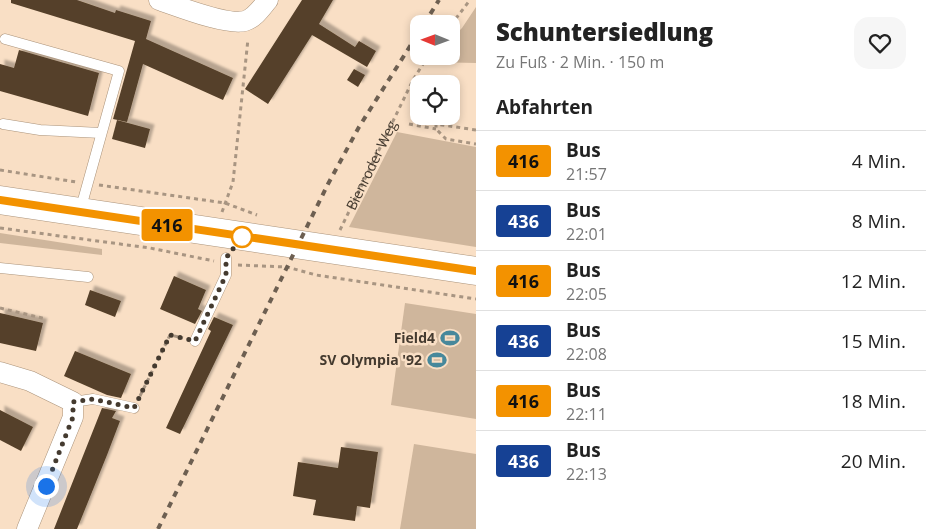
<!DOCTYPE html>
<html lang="de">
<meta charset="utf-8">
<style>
:root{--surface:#fff;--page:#f6f6f6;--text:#222;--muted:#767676;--line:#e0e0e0}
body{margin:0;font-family:"Open Sans",sans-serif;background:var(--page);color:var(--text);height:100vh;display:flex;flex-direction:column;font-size:19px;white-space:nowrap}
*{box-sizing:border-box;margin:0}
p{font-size:16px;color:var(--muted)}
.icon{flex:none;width:28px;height:28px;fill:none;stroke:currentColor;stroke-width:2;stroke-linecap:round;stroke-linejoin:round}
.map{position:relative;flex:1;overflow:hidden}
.side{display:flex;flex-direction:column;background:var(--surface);width:450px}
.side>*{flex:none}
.badge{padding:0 10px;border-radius:4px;font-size:18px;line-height:32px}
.needle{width:32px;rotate:271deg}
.tools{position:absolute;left:410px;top:15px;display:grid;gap:10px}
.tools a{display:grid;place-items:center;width:50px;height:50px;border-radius:10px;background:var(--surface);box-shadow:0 2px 8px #0003;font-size:25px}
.you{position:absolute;width:25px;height:25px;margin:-12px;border:4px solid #fff;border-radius:50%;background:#1a73e8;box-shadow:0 0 0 8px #1a73e833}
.map>.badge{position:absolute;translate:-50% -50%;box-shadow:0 0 0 2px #fff}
h2{padding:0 20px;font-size:19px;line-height:45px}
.round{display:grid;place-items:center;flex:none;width:52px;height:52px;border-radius:15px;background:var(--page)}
.overview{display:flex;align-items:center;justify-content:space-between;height:85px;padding:0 20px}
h1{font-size:24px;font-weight:800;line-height:38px}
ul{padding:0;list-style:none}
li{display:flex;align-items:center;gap:15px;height:60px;padding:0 20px;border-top:1px solid var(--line)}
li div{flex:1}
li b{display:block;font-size:19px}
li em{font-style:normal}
li .badge{min-width:55px;font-weight:700;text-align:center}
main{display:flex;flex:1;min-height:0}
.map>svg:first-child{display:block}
.green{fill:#cfb69c}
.building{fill:#554029;filter:url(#shadow)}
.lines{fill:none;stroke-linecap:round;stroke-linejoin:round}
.lane-casing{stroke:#ab937a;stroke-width:11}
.street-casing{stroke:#ab937a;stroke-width:21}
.secondary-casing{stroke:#ab937a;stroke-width:29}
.path{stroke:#a89582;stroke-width:3;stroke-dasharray:4 4;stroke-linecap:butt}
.lane{stroke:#fff;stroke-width:10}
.street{stroke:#fff;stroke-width:20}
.secondary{stroke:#fff;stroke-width:28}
.rail{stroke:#6d5f51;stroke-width:4;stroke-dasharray:6 6;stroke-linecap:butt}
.line-casing{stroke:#fff;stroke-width:11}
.line{stroke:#f39200;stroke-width:8}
.walk{stroke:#443a2f;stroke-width:5;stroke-dasharray:0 9}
.stop-dot{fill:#fff;stroke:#f39200;stroke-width:2.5}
.labels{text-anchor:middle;stroke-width:5;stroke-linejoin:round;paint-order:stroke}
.street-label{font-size:14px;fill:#443a2f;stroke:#f9dfc5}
.poi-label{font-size:14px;font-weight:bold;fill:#443a2f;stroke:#f9dfc5;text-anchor:end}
</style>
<main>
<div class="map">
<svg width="476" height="529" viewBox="0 0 476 529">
<defs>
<filter id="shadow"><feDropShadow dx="4.5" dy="-4.5" stdDeviation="1" flood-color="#0004"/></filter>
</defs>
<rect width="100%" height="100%" fill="#f9dfc5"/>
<g class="green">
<polygon points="476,7 476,63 430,62 435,56 451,56 451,39 462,28"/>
<polygon points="397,132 476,147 476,247 349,227"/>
<polygon points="0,233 102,249 102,255 0,243"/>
<polygon points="405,303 476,314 476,419 391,405"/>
<polygon points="414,444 476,454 476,529 400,529"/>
</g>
<g class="building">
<polygon points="11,0 77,0 115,13 116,10 151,21 146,39 233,78 223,100 143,64 127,122 113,119 135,41 11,3"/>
<polygon points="302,0 333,0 319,24 355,47 359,41 376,51 367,67 312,35 268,104 245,89"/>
<polygon points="19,50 99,73 88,116 0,91 0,64 14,68"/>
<polygon points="354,69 365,75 358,87 347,80"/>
<polygon points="117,120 150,129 145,148 112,139"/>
<polygon points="174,276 206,290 198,309 202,311 195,324 160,309"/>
<polygon points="90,290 121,301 115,317 85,305"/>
<polygon points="0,313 43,323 36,351 0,343"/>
<polygon points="214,317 233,325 180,434 166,428 211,331 208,329"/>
<polygon points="75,351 131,374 121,398 107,395 64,376"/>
<polygon points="102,408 116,411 112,418 120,421 107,455 77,529 54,529"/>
<polygon points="0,410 33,427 21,451 0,440"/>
<polygon points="341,447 378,452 370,508 357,506 355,521 313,515 316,500 293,496 298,462 338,468"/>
</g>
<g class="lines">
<g class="lane-casing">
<g id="lane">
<polyline points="5,39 119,71 80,211"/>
<polyline points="3,124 40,130 101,133"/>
<polyline points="0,268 88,277"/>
<polyline points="195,341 226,275 226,258"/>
<polyline points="73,402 93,399 134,408"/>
</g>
</g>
<g class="street-casing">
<g id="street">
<path d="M159,0C177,6 227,26 245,21C255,18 262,7 268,0"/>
<polyline points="0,372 30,381 73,402 73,417 27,529"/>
</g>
</g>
<g class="secondary-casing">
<polyline id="secondary" points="0,200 476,271"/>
</g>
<g class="path">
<polyline points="451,25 470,0"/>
<polyline points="409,124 436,129"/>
<polyline points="476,130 436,124 436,129 446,139 476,144"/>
<polyline points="0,170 76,182"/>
<polyline points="99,185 225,203 257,215"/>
<polyline points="222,212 233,182 248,39"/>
<polyline points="0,228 150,248 214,261"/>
<path id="s1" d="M340,230L413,80L428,56"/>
<polyline points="238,265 287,267 316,275 476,299"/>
<polyline points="0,308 46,319"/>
<polyline points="140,396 170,335 183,338"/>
</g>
<use href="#lane" class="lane"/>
<use href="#street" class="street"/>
<use href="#secondary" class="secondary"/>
<g class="rail">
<polyline points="424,24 439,0"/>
<polyline points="158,529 328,184 359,127 419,32"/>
</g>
</g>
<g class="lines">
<g class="line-casing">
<polyline id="line" points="0,200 476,271"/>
</g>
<use href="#line" class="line"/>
<polyline class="walk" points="46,486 73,417 73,402 93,399 134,408 170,335 195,341 226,275 226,258 242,237"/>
</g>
<defs>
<g id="stadium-bare" transform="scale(1.5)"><path d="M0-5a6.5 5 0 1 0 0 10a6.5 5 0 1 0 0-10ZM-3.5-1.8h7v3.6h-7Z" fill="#47889b" stroke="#f9dfc5" stroke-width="2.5" paint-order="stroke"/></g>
</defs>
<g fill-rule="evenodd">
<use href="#stadium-bare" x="450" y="338"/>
<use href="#stadium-bare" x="437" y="360"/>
</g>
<circle class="stop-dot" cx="242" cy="237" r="10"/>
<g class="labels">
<g class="street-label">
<text dy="5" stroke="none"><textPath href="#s1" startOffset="72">Bienroder Weg</textPath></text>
</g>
<g class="poi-label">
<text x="435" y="343">Field4</text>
<text x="422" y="365">SV Olympia '92</text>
</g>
</g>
</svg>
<div class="tools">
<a><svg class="needle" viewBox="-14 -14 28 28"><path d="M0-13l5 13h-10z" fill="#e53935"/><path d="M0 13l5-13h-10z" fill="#767676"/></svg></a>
<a><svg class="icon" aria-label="locate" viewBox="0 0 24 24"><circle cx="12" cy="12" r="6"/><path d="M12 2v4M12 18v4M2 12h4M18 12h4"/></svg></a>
</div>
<div class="you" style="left:46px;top:486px"></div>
<b class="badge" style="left:167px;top:225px;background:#f39200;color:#111">416</b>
</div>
<section class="side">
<div class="overview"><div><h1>Schuntersiedlung</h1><p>Zu Fuß · 2 Min. · 150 m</p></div><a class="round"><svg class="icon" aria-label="heart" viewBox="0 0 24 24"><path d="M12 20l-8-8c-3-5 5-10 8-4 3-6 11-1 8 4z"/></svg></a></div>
<h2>Abfahrten</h2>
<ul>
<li><span class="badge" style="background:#f39200;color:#111">416</span><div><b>Bus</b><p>21:57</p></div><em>4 Min.</em></li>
<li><span class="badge" style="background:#164194;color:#fff">436</span><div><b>Bus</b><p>22:01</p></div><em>8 Min.</em></li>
<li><span class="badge" style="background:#f39200;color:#111">416</span><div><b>Bus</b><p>22:05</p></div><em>12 Min.</em></li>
<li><span class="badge" style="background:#164194;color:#fff">436</span><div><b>Bus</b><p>22:08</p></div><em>15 Min.</em></li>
<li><span class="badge" style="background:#f39200;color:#111">416</span><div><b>Bus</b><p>22:11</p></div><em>18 Min.</em></li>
<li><span class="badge" style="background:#164194;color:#fff">436</span><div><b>Bus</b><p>22:13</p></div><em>20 Min.</em></li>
</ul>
</section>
</main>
